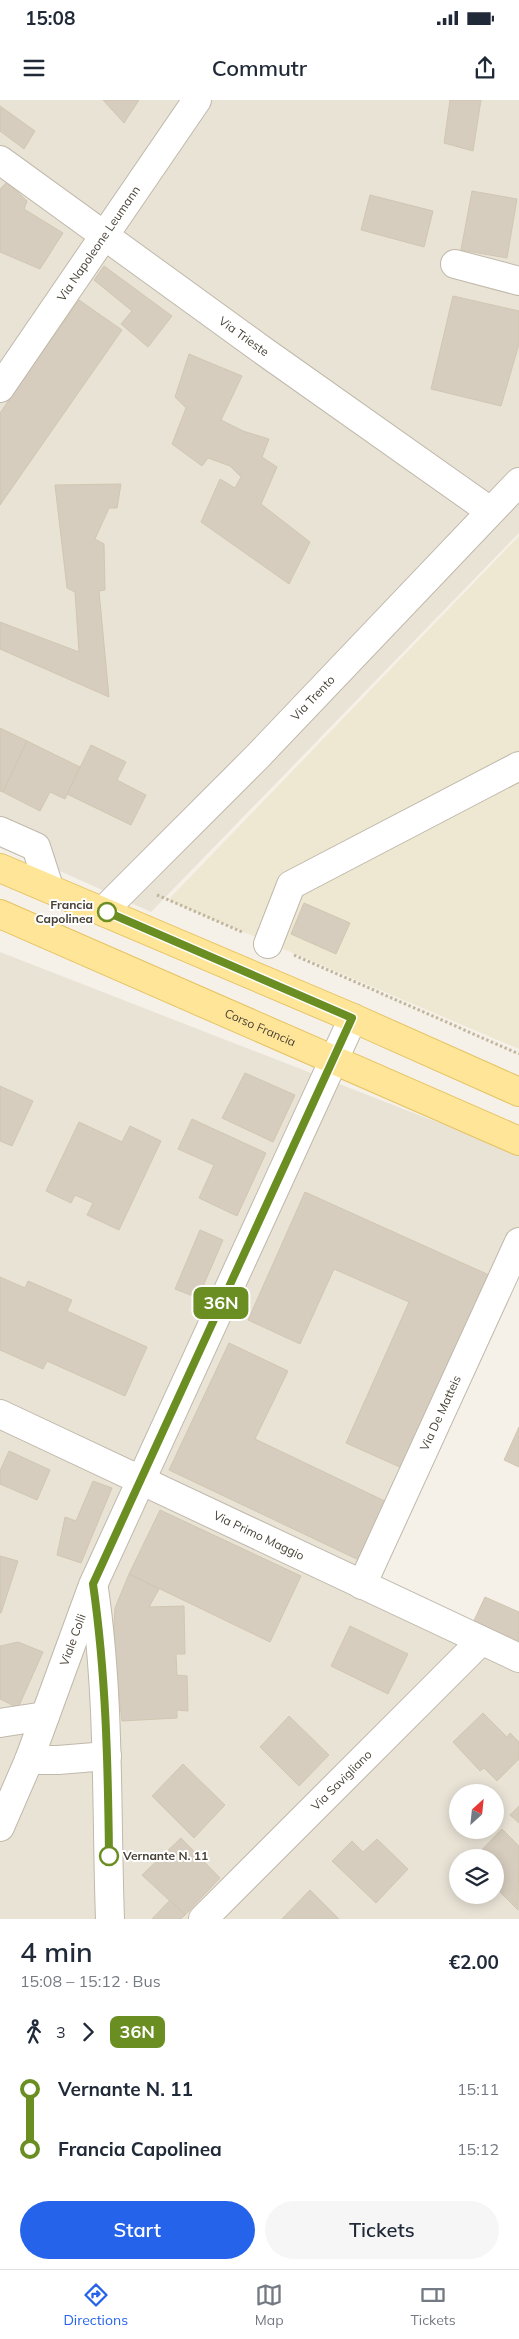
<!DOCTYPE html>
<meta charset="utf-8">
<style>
:root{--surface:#fff;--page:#f6f6f7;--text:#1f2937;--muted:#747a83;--line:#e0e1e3;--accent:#2563eb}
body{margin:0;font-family:Mulish,sans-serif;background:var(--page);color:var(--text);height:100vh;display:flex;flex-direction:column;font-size:19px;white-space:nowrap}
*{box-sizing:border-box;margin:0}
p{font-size:16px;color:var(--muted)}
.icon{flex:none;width:28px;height:28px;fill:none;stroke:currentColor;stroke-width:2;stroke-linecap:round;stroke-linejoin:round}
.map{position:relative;height:1819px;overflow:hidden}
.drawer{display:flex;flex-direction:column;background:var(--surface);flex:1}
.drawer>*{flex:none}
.badge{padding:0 10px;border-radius:8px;font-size:18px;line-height:32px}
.needle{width:32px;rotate:27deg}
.buttons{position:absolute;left:449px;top:1684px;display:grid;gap:10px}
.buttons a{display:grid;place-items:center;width:55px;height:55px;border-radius:50%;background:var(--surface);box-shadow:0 2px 12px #0003;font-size:25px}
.map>.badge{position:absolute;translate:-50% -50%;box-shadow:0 0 0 2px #fff}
.legs{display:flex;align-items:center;gap:8px;height:55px;padding:0 20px;font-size:16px}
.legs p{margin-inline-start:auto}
.summary{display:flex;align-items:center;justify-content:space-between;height:85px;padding:0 20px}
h1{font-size:28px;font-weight:600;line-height:38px}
.button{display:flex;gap:10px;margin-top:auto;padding:10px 20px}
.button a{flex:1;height:58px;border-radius:30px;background:var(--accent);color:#fff;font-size:20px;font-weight:600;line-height:58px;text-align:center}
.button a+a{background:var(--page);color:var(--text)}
ul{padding:0 20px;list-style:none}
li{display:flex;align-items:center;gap:18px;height:60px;font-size:19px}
li i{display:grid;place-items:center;width:8px;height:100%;margin:0 6px;background:currentColor}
li i::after{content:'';width:12px;height:12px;margin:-6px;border:4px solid;border-radius:50%;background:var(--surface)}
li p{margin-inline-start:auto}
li:first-child i{background:linear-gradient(#0000 50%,currentColor 0)}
li:last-child i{background:linear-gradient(currentColor 50%,#0000 0)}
.status{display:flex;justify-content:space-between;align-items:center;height:35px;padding:0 25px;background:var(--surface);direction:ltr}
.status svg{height:14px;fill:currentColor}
header{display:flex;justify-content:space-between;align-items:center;height:65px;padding:0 20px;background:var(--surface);font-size:22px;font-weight:600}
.tabs{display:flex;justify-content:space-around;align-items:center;height:70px;border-top:1px solid var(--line);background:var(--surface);font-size:14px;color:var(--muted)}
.tabs a{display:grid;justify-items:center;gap:2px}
.tabs .active{color:var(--accent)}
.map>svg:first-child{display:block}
.residential{fill:#e9e3d6;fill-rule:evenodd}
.education{fill:#eee7d2}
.building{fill:#d6cdbe;stroke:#d1c6b1}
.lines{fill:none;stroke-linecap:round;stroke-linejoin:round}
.minor-casing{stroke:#c0b9ab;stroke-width:30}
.major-casing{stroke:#e6c465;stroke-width:30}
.path{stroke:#c2b69c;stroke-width:3;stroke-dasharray:2.5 2.5;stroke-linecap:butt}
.minor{stroke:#fff;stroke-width:28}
.major{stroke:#ffe597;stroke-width:28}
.line-1-casing{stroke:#fff;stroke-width:11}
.line-1{stroke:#6b8e23;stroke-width:8}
.stop-1-dot{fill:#fff;stroke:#6b8e23;stroke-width:2.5}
.labels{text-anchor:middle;stroke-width:4;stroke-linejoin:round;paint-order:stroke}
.street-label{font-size:12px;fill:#484237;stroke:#fff}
.stop-label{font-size:12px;font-weight:bold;fill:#484237;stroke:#fff;text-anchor:end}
</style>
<div class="status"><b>15:08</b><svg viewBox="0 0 49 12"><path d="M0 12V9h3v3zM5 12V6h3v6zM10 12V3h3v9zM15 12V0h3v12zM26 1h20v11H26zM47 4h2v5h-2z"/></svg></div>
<header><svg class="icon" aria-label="menu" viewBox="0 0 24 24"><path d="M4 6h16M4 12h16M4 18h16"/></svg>Commutr<svg class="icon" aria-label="share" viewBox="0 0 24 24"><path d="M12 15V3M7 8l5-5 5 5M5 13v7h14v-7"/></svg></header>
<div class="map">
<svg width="519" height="1819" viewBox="0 0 519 1819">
<rect width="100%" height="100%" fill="#f5f1e9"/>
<g class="residential">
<polygon points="0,0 519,0 519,433 151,812 0,744"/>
<path d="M0,852L519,1054V1142L364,1480L519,1554V1819H0ZM458,1692H495V1730H458ZM458,1758H495V1795H458Z"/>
</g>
<polygon class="education" points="519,436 519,949 168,800"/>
<g class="building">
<polygon points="103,0 139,0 124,23"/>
<polygon points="450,0 481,0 473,51 444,43"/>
<polygon points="0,6 35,31 24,49 0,31"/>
<polygon points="7,82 27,101 24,109 63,133 40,169 0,152 0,89"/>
<polygon points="472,91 517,99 507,158 461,150"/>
<polygon points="370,95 433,111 424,147 361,130"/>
<polygon points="104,166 172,216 148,247 121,224 132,211 94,180"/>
<polygon points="453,196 519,211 519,244 501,306 431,289"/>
<polygon points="79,200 122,230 0,405 0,313"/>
<polygon points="189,254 242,276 221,320 243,331 269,339 262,357 277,367 261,404 310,442 289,484 201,422 220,379 235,388 241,377 230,366 208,358 202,366 172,344 186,308 175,297"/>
<polygon points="121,384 117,408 109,408 95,439 104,444 105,490 99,491 109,597 0,549 0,522 79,552 75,492 67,488 55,385"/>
<polygon points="0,628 27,641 3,692 0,691"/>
<polygon points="27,641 80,667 65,699 50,692 40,711 3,692"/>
<polygon points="91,645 126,662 117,680 146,695 131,725 67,694"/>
<polygon points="304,803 350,823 336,854 291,834"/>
<polygon points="245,973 295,995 273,1042 222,1018"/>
<polygon points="0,986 33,1001 12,1046 0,1041"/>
<polygon points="192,1019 266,1053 237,1116 199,1098 214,1065 178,1049"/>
<polygon points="79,1022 122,1042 130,1026 161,1041 119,1130 87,1115 93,1103 75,1095 71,1103 46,1091"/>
<polygon points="305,1092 489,1175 402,1368 346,1343 409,1202 334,1169 300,1244 248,1220"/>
<polygon points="200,1130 223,1140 198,1198 175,1189"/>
<polygon points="0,1177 25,1188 28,1181 72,1200 67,1211 147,1247 125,1296 47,1261 43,1269 0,1250"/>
<polygon points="229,1243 288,1271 255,1339 391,1404 363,1462 169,1370"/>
<polygon points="519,1327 519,1367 504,1360"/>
<polygon points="9,1351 50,1370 37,1400 0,1384 0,1371"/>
<polygon points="93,1381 112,1388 81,1463 57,1455 65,1417 76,1421"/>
<polygon points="160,1410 301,1476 270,1542 129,1474"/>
<polygon points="0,1456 18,1461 1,1513 0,1513"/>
<polygon points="129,1474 159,1489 149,1507 184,1506 185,1554 176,1554 177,1575 187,1576 188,1611 177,1610 177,1618 122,1621 113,1546 115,1508"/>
<polygon points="485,1497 519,1512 519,1551 470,1529"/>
<polygon points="350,1526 408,1554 388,1594 331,1566"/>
<polygon points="18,1542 43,1552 18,1608 0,1599 0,1546"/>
<polygon points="483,1613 507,1637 510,1633 519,1642 519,1659 497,1681 484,1668 480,1671 453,1642"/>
<polygon points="289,1616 329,1655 299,1686 260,1647"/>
<polygon points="183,1664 225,1705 194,1738 152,1696"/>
<polygon points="519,1706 519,1723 510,1715"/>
<polygon points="502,1729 519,1746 518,1810 495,1787 495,1758 474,1758"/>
<polygon points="181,1738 220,1778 185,1815 142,1775"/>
<polygon points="377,1739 408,1769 376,1803 332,1761 352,1741 363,1752"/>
<polygon points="310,1790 339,1819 282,1819"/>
<polygon points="170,1800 185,1815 181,1819 152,1819"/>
</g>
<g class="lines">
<g class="minor-casing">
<g id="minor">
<path id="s1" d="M0,60L265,252L490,411"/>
<polyline points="455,164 519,181"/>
<path id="s2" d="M0,288L197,0"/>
<polyline points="0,731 36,747 49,787"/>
<path id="s3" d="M103,811L257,657L519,382"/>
<polyline points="268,844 291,785 519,666"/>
<path id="s4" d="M0,1314L519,1558"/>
<path id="s5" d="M362,1485L519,1142"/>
<path d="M94,1489C110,1598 106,1709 110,1819"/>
<polyline points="0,1623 45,1616"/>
<polyline points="29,1660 58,1660 107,1656"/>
<path id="s6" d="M0,1727L29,1660L93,1485L353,918"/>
<path id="s7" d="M203,1819L481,1541"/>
</g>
</g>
<g class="major-casing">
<g id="major">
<polyline points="0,768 353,918 519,992"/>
<path id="s8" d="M0,814L519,1041"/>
</g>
</g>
<g class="path">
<polyline points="157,795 242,832"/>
<polyline points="294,855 519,954"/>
</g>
<use href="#minor" class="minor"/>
<use href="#major" class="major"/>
</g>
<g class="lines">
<g class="line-1-casing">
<path id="line-1" d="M107,812L352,918L93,1484C106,1574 108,1665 109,1756"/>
</g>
<use href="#line-1" class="line-1"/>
</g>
<g class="stop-1-dot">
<circle cx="107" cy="812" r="9"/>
<circle cx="109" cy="1756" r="9"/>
</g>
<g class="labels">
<g class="street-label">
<text dy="4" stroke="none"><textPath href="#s2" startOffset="175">Via Napoleone Leumann</textPath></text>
<text dy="4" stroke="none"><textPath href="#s1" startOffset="301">Via Trieste</textPath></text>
<text dy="4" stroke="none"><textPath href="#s3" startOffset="299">Via Trento</textPath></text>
<text dy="4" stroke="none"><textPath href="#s8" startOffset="284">Corso Francia</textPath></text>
<text dy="4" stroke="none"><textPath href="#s5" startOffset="189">Via De Matteis</textPath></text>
<text dy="4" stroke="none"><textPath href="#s4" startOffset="286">Via Primo Maggio</textPath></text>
<text dy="4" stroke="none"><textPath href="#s6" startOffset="201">Viale Colli</textPath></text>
<text dy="4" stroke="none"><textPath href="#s7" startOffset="196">Via Savigliano</textPath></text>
</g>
<g class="stop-label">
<text x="93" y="809">Francia<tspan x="93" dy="14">Capolinea</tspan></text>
<text x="123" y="1760" text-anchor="start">Vernante N. 11</text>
</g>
</g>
</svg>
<div class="buttons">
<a><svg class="needle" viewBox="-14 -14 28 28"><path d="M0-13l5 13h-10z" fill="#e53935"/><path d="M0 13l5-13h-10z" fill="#747a83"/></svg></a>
<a><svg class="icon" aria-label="layers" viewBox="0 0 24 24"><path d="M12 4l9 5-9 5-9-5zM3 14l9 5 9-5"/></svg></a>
</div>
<b class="badge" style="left:221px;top:1203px;background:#6b8e23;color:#fff">36N</b>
</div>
<section class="drawer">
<div class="summary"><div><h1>4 min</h1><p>15:08 – 15:12 · Bus</p></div><b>€2.00</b></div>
<div class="legs"><svg class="icon" aria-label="walk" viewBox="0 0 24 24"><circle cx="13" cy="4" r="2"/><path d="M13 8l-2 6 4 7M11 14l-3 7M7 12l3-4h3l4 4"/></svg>3<svg class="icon" aria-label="forward" viewBox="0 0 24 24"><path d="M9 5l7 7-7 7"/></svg><b class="badge" style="background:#6b8e23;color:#fff">36N</b></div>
<ul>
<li><i style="color:#6b8e23"></i><b>Vernante N. 11</b><p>15:11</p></li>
<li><i style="color:#6b8e23"></i><b>Francia Capolinea</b><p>15:12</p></li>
</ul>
<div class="button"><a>Start</a><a>Tickets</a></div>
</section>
<nav class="tabs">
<a class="active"><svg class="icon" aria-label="directions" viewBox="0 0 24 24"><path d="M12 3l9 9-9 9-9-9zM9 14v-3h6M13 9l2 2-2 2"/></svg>Directions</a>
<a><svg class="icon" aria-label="map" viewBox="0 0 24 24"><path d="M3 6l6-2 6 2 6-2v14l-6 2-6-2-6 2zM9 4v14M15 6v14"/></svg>Map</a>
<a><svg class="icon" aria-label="tickets" viewBox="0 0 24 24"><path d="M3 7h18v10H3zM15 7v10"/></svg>Tickets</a>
</nav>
